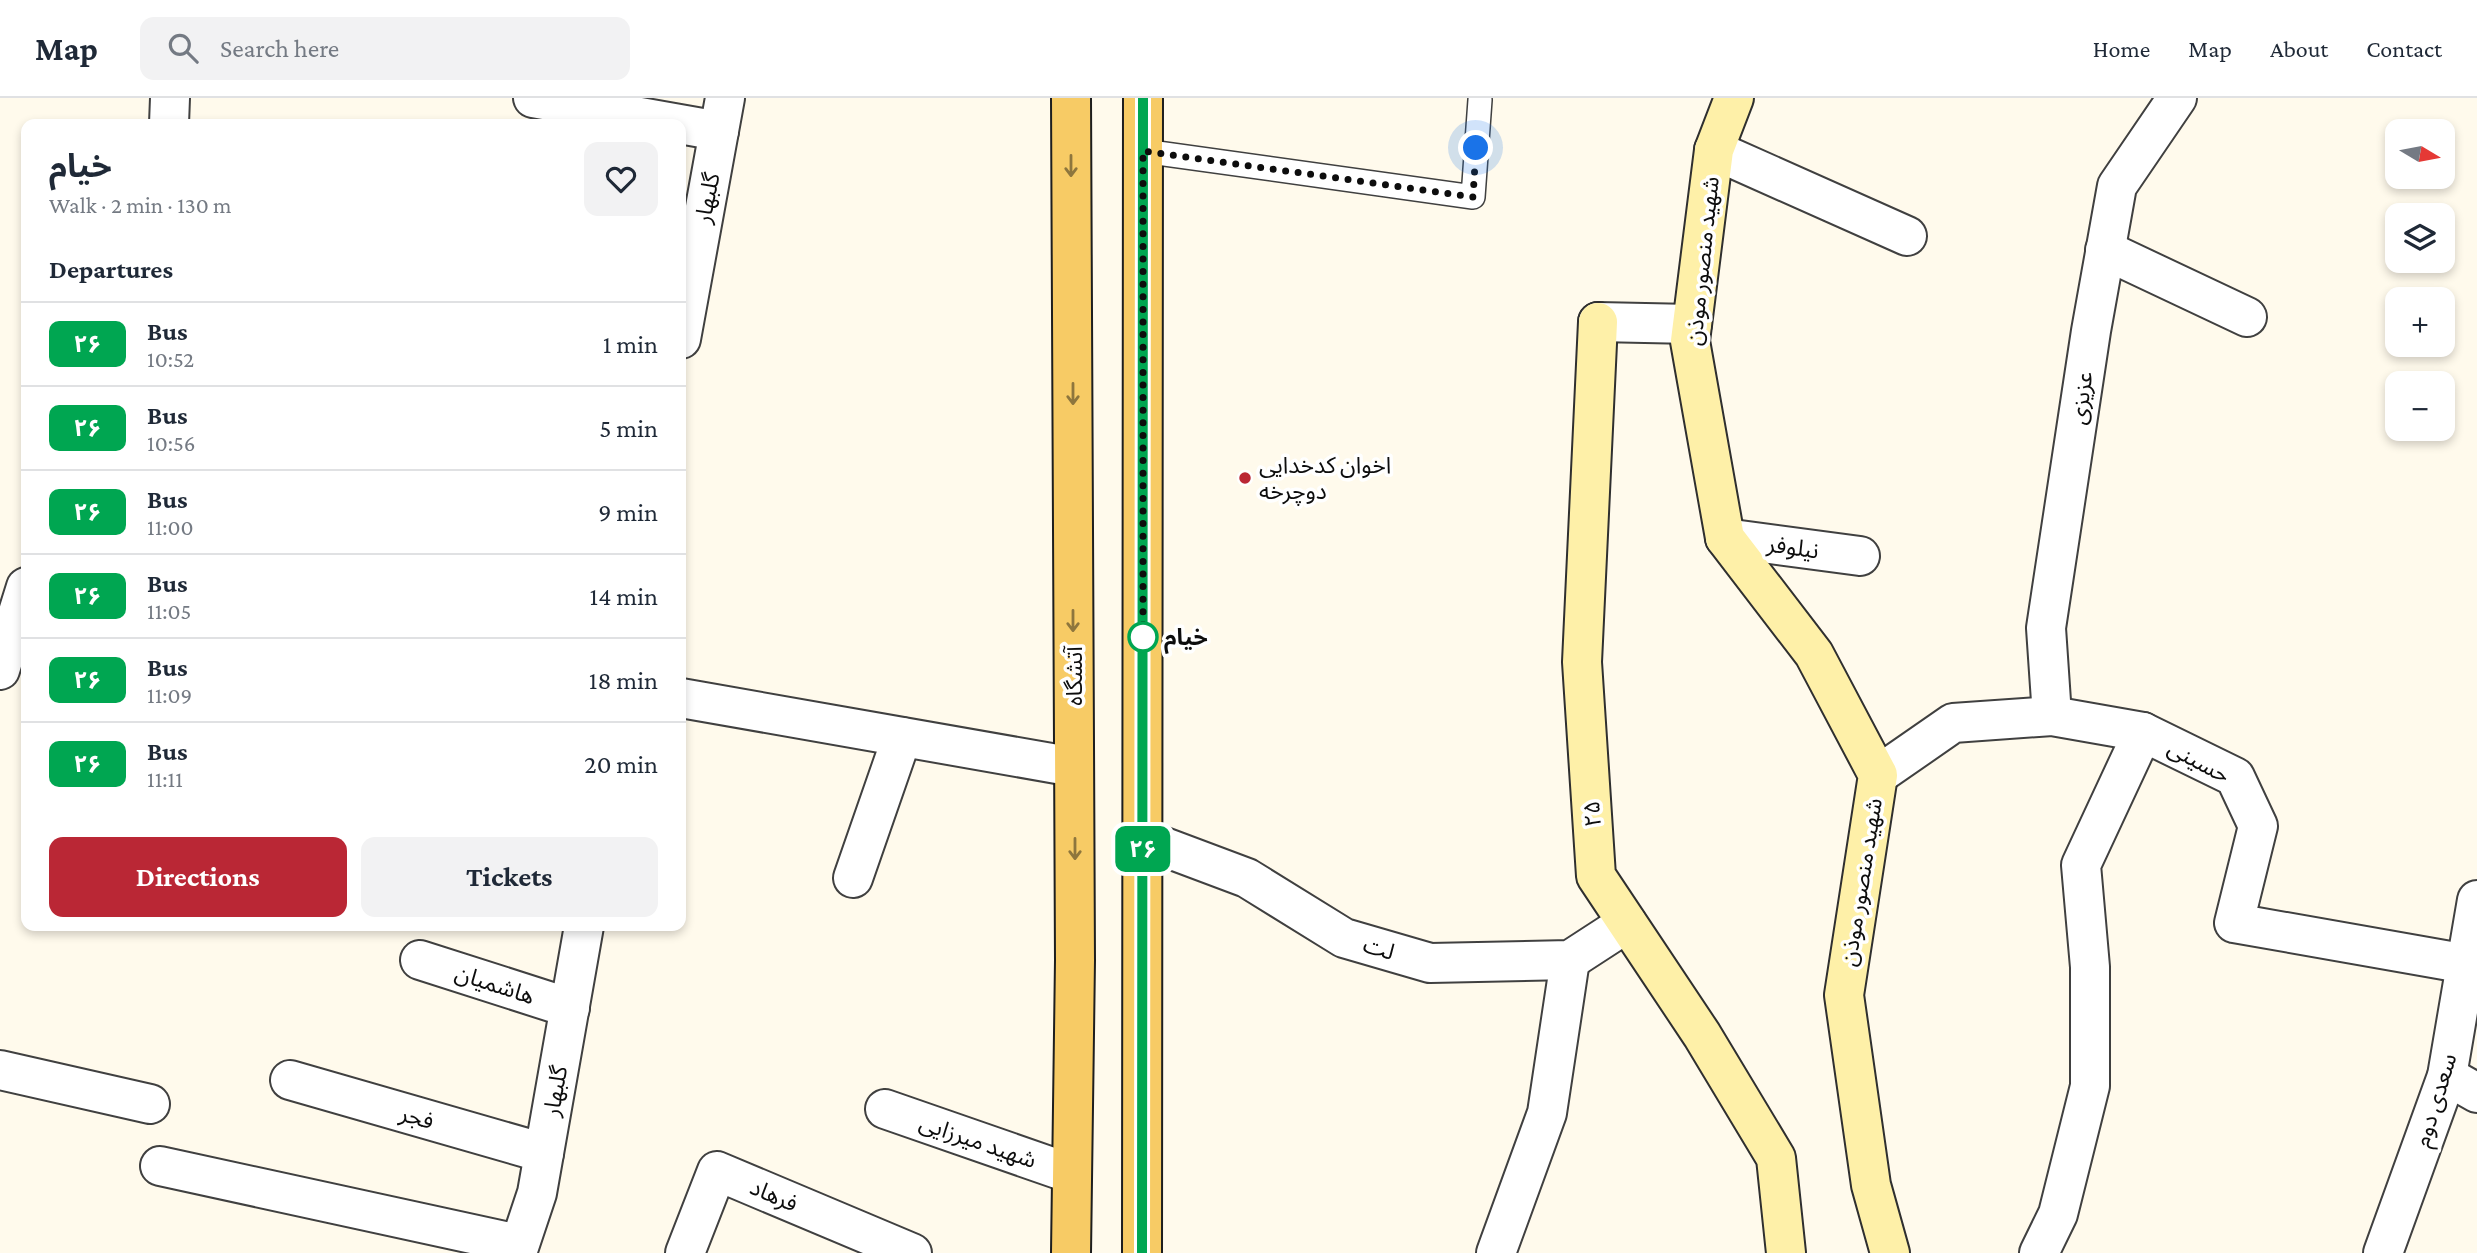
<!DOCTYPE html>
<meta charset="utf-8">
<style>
:root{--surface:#fff;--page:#f2f2f3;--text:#1f2937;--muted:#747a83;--line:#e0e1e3;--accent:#ba2735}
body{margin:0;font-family:"Crimson Pro","Noto Sans Arabic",serif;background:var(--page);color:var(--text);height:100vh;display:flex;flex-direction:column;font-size:26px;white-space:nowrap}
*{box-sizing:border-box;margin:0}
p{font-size:23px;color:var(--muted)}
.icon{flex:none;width:38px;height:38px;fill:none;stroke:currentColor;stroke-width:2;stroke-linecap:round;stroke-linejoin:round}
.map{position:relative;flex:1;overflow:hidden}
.panel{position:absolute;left:21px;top:21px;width:665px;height:812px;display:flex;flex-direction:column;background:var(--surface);border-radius:14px;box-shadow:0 4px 10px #0003}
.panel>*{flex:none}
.badge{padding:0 14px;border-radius:10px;font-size:24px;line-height:46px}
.needle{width:46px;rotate:100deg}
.tools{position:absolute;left:2385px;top:21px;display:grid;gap:14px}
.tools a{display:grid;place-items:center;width:70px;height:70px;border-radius:14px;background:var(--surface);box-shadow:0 4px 10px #0003;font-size:35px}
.you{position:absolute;width:35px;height:35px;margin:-18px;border:5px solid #fff;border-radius:50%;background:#1a73e8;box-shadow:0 0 0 10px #1a73e833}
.map>.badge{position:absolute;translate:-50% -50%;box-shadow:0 0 0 4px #fff}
h2{padding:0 28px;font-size:26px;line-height:63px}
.round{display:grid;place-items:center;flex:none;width:74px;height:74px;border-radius:14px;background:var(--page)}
.head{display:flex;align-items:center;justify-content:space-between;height:119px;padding:0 28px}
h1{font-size:33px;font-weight:700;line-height:52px}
.primary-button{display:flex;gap:14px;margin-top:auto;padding:14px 28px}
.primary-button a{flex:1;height:80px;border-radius:14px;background:var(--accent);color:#fff;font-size:28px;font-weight:700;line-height:80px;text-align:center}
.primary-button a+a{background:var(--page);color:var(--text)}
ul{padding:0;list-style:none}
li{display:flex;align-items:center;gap:21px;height:84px;padding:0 28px;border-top:2px solid var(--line)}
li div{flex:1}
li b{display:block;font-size:26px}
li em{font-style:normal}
li .badge{min-width:77px;font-weight:700;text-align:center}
header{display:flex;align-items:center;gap:42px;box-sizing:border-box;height:98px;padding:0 35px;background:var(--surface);border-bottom:2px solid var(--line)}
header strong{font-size:33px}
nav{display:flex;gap:38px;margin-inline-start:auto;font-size:24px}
.search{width:490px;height:63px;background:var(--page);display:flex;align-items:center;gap:18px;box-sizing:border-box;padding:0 24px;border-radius:14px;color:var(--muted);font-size:26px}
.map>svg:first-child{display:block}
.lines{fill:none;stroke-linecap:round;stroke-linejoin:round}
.lane-casing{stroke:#404040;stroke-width:26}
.street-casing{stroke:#404040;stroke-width:42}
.secondary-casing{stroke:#2f2f2f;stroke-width:42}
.primary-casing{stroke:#1e1e1e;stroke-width:42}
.lane{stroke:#fff;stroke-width:23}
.street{stroke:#fff;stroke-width:38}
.secondary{stroke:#fef0a8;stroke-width:38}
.primary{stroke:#f7cb65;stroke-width:38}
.oneway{stroke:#8e763d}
.line-casing{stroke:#fff;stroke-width:16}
.line{stroke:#00a651;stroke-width:10}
.walk{stroke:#0d0d0d;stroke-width:7;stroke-dasharray:0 12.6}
.poi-dot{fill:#ba2735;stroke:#fff;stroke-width:2.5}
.stop-dot{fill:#fff;stroke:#00a651;stroke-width:3.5}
.labels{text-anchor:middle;stroke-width:7;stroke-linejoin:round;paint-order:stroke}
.street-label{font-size:23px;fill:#0d0d0d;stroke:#fff}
.poi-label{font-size:23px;fill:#0d0d0d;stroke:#fff;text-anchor:start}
.stop-label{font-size:23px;font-weight:bold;fill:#0d0d0d;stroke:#fff;text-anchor:start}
</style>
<header>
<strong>Map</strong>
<div class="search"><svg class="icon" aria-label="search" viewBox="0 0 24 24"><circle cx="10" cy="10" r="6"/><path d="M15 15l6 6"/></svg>Search here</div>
<nav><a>Home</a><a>Map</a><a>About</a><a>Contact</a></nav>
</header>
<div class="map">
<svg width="2477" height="1155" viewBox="0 0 2477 1155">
<rect width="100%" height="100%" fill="#fffaec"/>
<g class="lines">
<g class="lane-casing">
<polyline id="lane" points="1143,53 1473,99 1480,2"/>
</g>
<g class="street-casing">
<g id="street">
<polyline points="533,0 719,33"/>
<polyline points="169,26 170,0"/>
<polyline points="1714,52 1907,138"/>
<polyline points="2105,152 2247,219"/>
<polyline points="1598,224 1692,226"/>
<polyline points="681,241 725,0"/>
<polyline points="1725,440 1860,458"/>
<polyline points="0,572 26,489"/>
<polyline points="681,600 1074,669"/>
<polyline points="2052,618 2046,530 2091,233 2117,88 2177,0"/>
<polyline points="1878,677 1953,625 2052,618 2143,634 2235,679 2258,728 2234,825 2467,866"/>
<polyline points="1143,741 1247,780 1344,840 1430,865 1570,862 1627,825"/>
<polyline points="853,780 902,639"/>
<polyline points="420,862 570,910"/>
<polyline points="0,972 150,1006"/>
<polyline points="2447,978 2477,995"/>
<polyline points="290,982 544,1055"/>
<polyline points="885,1011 1072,1076"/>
<polyline points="160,1068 518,1146"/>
<polyline points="517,1155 537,1095 584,828"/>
<polyline points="685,1155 717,1073 912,1155"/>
<polyline points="1496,1155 1547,1015 1570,862"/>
<polyline points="2039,1155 2058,1116 2090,988 2090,869 2081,767 2143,634"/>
<polyline points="2383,1155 2447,978 2477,802"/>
</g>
</g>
<g class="secondary-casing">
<g id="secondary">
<polyline points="1734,0 1714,52 1690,243 1725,440 1814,556 1878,677 1844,897 1871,1087 1890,1155"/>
<polyline points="1598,224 1582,564 1596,778 1702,937 1776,1060 1786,1155"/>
</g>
</g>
<g class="primary-casing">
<g id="primary">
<polyline points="1071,1155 1075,862 1071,0"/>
<polyline points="1142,1155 1143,0"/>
</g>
</g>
<use href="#lane" class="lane"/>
<use href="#street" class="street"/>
<use href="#secondary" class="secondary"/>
<use href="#primary" class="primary"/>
</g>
<defs><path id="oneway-shaft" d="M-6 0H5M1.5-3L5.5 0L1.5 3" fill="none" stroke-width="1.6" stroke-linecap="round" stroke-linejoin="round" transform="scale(1.75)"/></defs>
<g class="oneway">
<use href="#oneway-shaft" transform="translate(1071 68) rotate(90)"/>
<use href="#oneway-shaft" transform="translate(1073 296) rotate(90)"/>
<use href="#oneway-shaft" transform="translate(1073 523) rotate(90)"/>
<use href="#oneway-shaft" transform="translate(1075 751) rotate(90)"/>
</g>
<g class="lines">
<g class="line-casing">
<polyline id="line" points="1142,1155 1143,0"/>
</g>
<use href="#line" class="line"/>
<polyline class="walk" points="1143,539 1143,53 1473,99 1476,50"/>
</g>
<circle class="poi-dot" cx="1245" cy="380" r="7"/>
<circle class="stop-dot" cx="1143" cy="539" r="14"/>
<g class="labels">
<g class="street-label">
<text transform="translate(707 100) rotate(-79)" y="8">گلبهار</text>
<text transform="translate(1702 163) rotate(-84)" y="8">شهید منصور موذن</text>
<text transform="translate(2081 300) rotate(-82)" y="8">عزیزی</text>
<text transform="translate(1793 449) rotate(8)" y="8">نیلوفر</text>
<text transform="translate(1074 578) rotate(-90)" y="8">آتشگاه</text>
<text transform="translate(2199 663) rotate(28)" y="8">حسینی</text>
<text transform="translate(1592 716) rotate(-94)" y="8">۲۵</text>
<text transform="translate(1861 784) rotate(-81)" y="8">شهید منصور موذن</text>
<text transform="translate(1379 850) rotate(17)" y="8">لت</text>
<text transform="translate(495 886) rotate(18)" y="8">هاشمیان</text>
<text transform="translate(555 993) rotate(-80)" y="8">گلبهار</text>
<text transform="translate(2435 1002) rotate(-73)" y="8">سعدی دوم</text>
<text transform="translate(417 1019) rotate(16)" y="8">فجر</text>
<text transform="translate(978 1043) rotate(19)" y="8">شهید میرزایی</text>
<text transform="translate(774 1097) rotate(23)" y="8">فرهاد</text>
</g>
<g class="poi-label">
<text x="1259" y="375">اخوان کدخدایی<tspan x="1259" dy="26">دوچرخه</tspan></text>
</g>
<g class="stop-label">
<text x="1164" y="547">خیام</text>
</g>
</g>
</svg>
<div class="tools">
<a><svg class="needle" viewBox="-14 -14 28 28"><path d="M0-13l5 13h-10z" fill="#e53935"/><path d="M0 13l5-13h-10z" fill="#747a83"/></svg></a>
<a><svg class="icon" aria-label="layers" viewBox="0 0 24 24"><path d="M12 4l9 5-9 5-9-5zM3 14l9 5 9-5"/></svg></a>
<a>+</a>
<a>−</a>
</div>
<div class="you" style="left:1476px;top:50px"></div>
<b class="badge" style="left:1143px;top:751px;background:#00a651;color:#fff">۲۶</b>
<section class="panel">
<div class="head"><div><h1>خیام</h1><p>Walk · 2 min · 130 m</p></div><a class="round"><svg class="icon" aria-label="heart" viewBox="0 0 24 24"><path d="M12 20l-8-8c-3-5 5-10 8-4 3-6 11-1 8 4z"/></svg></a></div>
<h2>Departures</h2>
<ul>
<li><span class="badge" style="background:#00a651;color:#fff">۲۶</span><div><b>Bus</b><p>10:52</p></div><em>1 min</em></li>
<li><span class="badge" style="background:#00a651;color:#fff">۲۶</span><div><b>Bus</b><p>10:56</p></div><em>5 min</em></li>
<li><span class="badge" style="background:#00a651;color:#fff">۲۶</span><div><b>Bus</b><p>11:00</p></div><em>9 min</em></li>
<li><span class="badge" style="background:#00a651;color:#fff">۲۶</span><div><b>Bus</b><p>11:05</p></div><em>14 min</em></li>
<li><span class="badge" style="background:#00a651;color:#fff">۲۶</span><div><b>Bus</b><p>11:09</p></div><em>18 min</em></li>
<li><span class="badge" style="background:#00a651;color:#fff">۲۶</span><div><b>Bus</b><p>11:11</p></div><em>20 min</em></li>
</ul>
<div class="primary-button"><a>Directions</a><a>Tickets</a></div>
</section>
</div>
